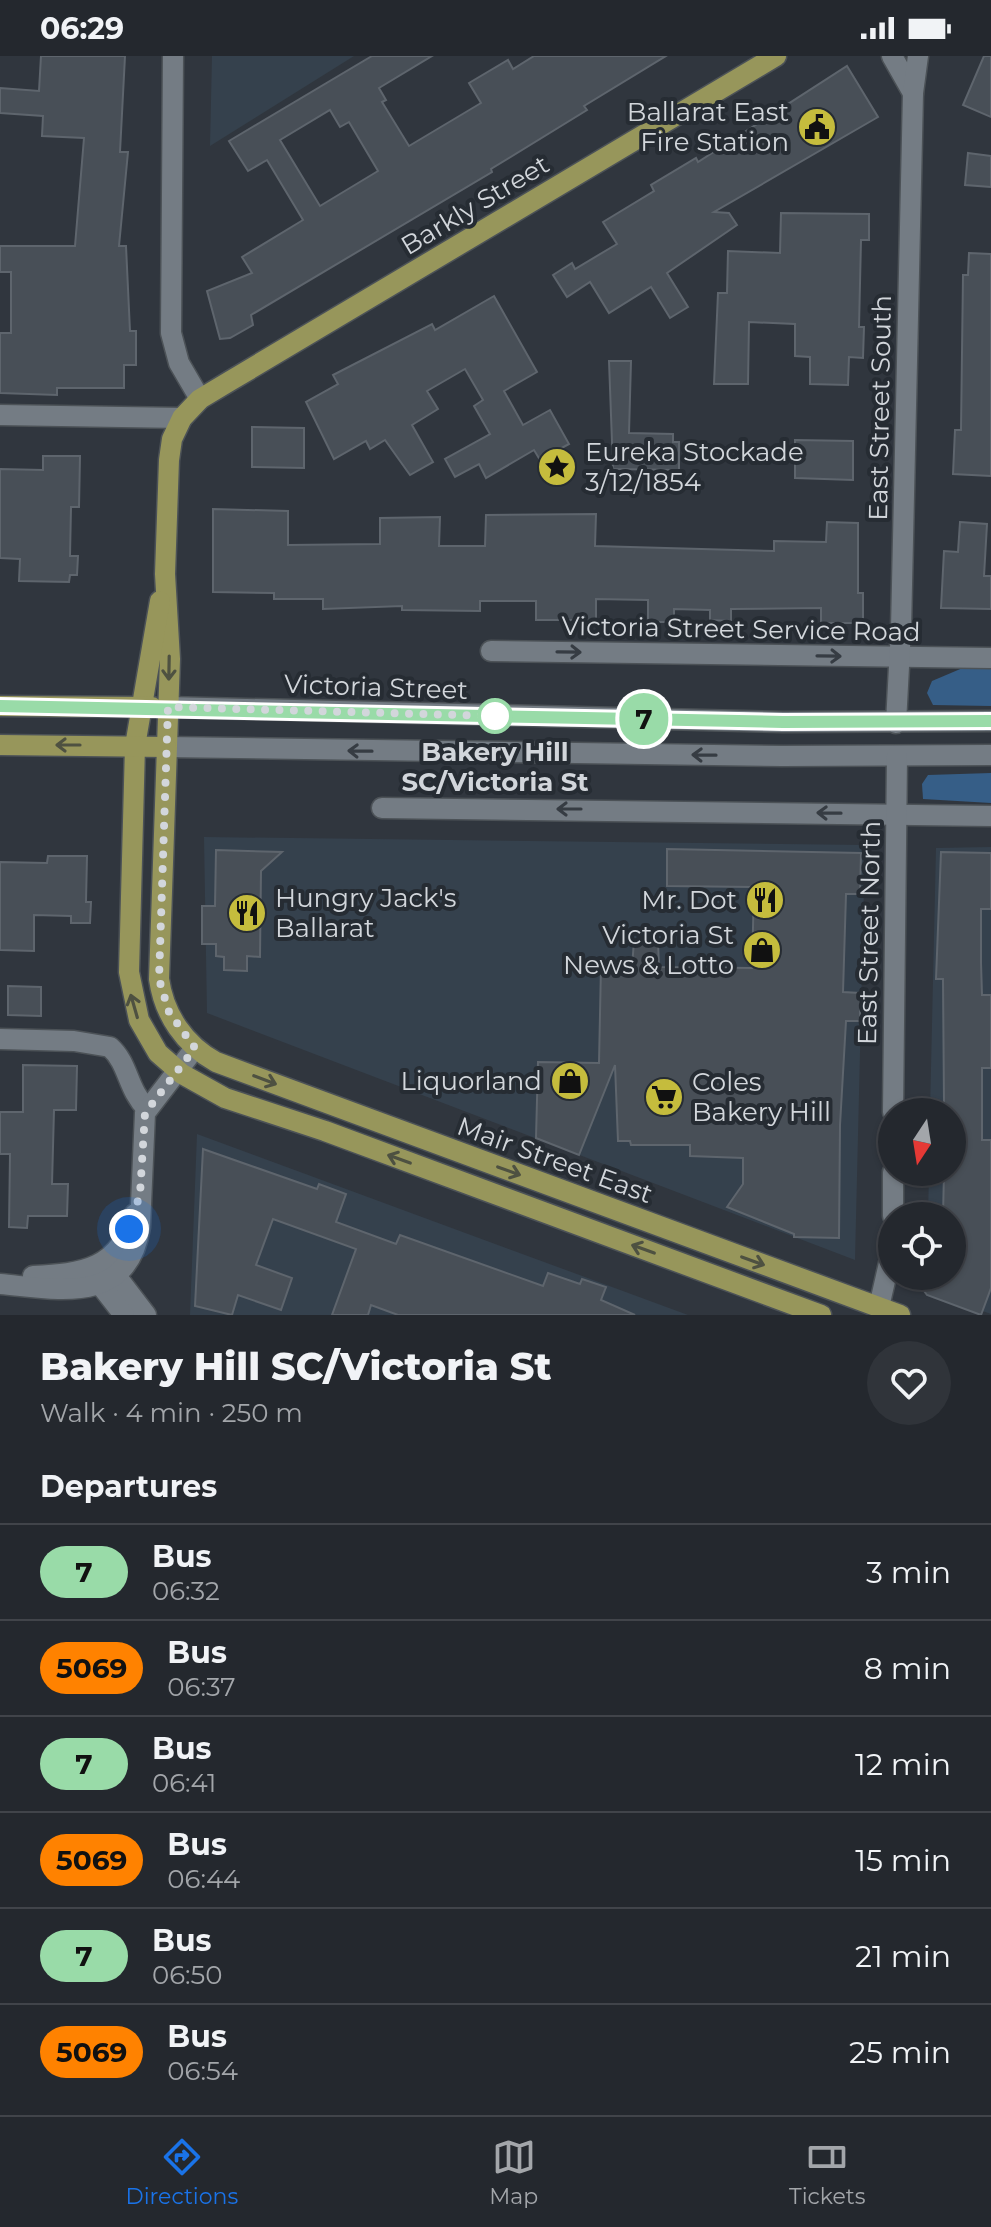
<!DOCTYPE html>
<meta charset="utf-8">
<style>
:root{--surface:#24282e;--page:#30343a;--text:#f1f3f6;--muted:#a3a6aa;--line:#41444a;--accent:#1a73e8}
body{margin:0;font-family:Montserrat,sans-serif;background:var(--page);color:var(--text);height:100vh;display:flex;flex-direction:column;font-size:30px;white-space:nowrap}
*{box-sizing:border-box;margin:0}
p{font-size:26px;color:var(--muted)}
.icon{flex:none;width:44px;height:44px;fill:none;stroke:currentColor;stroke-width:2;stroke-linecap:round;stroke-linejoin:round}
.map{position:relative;height:1259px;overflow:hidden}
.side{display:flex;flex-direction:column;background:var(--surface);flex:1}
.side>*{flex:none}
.badge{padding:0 16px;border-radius:26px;font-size:28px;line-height:52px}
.needle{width:52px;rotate:192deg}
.tools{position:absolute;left:878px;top:1042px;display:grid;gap:16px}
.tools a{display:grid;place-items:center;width:88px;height:88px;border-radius:50%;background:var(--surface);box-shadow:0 2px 6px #0004,0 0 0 2px var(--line);font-size:40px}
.you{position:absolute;width:40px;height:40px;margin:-20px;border:6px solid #fff;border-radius:50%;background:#1a73e8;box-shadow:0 0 0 12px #1a73e833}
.map>.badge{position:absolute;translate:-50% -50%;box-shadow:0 0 0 4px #fff}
h2{padding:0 40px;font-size:30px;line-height:72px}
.round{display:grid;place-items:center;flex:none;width:84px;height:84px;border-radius:42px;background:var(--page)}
.head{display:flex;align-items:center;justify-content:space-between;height:136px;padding:0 40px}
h1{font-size:38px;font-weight:800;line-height:60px}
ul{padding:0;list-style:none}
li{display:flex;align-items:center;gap:24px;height:96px;padding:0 40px;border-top:2px solid var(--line)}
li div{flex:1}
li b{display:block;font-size:30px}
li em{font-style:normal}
li .badge{min-width:88px;font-weight:700;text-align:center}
.status{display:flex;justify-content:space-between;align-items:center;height:56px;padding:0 40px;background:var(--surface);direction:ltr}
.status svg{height:22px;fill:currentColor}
.menu{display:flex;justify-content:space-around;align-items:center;height:112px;border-top:2px solid var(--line);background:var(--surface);font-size:22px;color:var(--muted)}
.menu a{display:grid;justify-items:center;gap:4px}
.menu .current{color:var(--accent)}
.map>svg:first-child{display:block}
.built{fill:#35414d}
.green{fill:#365e87}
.building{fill:#484f57;stroke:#5e656d;stroke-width:2;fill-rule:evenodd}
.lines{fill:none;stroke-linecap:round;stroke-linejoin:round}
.minor-casing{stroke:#4c5257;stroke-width:23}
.major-casing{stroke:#4c5257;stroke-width:23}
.minor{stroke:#747c84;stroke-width:20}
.major{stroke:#97965b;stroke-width:20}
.oneway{stroke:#363c43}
.oneway2{stroke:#4e5141}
.line-casing{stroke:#fff;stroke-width:18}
.line{stroke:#99dba8;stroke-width:12}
.walk{stroke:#d2d6db;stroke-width:8;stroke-dasharray:0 14.4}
.stop-dot{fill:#fff;stroke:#99dba8;stroke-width:4}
.labels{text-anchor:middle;stroke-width:8;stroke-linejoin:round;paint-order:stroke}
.poi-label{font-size:26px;fill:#d2d6db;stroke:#262c33;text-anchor:end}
.street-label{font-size:26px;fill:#d2d6db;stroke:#262c33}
.stop-label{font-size:26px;font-weight:bold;fill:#d2d6db;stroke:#262c33}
</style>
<div class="status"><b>06:29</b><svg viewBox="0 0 49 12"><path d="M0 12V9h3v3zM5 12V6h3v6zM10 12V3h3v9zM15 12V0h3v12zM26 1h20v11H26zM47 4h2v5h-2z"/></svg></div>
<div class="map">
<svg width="991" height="1259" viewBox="0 0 991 1259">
<rect width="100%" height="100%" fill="#30363e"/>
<g class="built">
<polygon points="212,0 354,0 210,90"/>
<polygon points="204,781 865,789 855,1204 207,957"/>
<polygon points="991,791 991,1258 926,1235 952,1220 952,1160 928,1160 929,1116 952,1116 952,1056 930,1056 936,792"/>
<polygon points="197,1078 688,1259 190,1259"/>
</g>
<g class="green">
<polygon points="965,611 991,611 991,650 933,649 927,637 932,625"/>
<polygon points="991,717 991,747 923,743 922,728 928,719"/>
</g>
<g class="building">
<polygon points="41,0 125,0 120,96 128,96 119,190 126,190 130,275 136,275 136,309 124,309 124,332 57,332 57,339 0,337 0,277 11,277 11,216 0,216 0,190 75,190 84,82 42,80 43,60 0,57 0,32 39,35"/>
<path d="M372,0H432L379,32L386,44L382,46L409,90L481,47L469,27L508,4L513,13L534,0H666L584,50L587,54L491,113L492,116L251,259L253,269L230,282L220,283L207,235L252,217L242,201L303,164L267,104L248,115L229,85ZM330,54L340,71L349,66L378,115L320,150L280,84Z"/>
<polygon points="984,0 991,0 991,61 963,49"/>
<polygon points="847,10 878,61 714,156 729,157 737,169 667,217 688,251 670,262 651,231 609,257 590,226 567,241 553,219 572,207 575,213 617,188 603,166 654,135 651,129 696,102 698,106"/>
<polygon points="968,97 991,100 991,131 965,129"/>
<polygon points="781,157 869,158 869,184 861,184 859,271 864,271 863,302 849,301 848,329 810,328 810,301 795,300 795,268 749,266 748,328 714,328 718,237 727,237 728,195 780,197"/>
<polygon points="969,197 991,198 991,420 953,418 955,374 961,374 963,219 968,219"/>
<polygon points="494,240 537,316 504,335 523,369 550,354 569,388 540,404 534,394 486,422 479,408 455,421 445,403 490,378 474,350 483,344 465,313 427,335 438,353 412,369 433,406 410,419 385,384 370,393 366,385 334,403 306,346 338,328 333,319 432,268 435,274"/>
<polygon points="609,305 631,305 629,377 673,378 673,386 679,386 679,414 613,413"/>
<polygon points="252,371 304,372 304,412 252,411"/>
<polygon points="795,384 853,385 853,424 795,422"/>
<polygon points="43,400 80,400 79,451 71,451 70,500 78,500 77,519 70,519 69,526 19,525 20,503 0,502 0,413 43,414"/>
<polygon points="213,453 288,455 288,489 380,488 380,462 440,461 439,490 485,490 486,459 596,458 595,490 774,495 774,485 826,486 827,466 858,467 858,537 863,537 863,567 821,567 821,552 731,553 731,565 710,564 710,554 674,553 674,566 648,566 648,544 596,543 596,564 536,564 536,545 480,545 480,555 402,554 402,550 323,553 323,543 274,543 274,537 213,536"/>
<polygon points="960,466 987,468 984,520 991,520 991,553 941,552 944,495 958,496"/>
<polygon points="667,793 861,797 860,838 846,838 843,936 860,937 860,965 846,965 840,1069 839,1182 794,1181 794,1178 727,1151 743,1128 743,1102 690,1100 690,1089 631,1089 630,1085 618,1085 615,1009 579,1099 536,1082 538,1006 599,1007 601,910 632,911 634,885 658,885 659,911 752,912 754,831 667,830"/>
<polygon points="216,794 282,796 261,815 260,901 247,900 247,915 224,914 224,901 216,900 216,888 202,888 202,850 215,850"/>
<polygon points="941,796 991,797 991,853 981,853 981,907 982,939 991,939 991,1012 982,1012 982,1084 991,1084 991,1232 981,1259 927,1239 913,1220 952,1220 952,1160 943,1160 944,1116 952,1116 952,1056 947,1056 944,1048 943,923 936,923"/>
<polygon points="48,800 87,800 86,846 91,846 90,867 71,867 71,860 34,859 34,895 0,894 0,806 47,807"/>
<polygon points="8,930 41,931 41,960 8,959"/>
<polygon points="23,1009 77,1010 76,1054 54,1054 52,1128 68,1128 67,1160 28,1160 27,1172 9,1171 10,1098 0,1098 0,1056 23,1056"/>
<polygon points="203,1093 317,1133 319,1128 346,1138 336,1166 396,1188 400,1179 543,1230 548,1217 580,1228 582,1223 606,1231 601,1244 635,1259 398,1259 371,1249 368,1259 332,1259 356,1193 273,1163 256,1209 292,1222 281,1254 238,1239 232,1259 195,1250"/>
</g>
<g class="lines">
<g class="minor-casing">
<g id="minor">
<polyline points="173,0 171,277 179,307 200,343"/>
<polyline points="892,0 913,37"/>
<polyline points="0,359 182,362"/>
<polyline points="491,595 991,602"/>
<polyline points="168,651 783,666 991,665"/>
<polyline points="896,667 901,573 913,37 918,0"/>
<polyline points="166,691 782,700 991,699"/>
<polyline points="382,752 991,760"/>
<path d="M0,983L74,985L110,991C129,1008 127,1033 147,1053"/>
<polyline points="893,1056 897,700"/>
<polyline points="893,1116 893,1160"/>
<polyline points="107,1208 146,1259"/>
<polyline points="92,1218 124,1259"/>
<path d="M33,1220C82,1218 120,1213 135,1158"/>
<path d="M0,1228C57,1233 128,1250 140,1171L145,1057L195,992"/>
<polyline points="879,1251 892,1194"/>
</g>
</g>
<g class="major-casing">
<g id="major">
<path d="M776,0L230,325L200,343L182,362L172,383L169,404L165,518L170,603L159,923C164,959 185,989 216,1006L900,1259"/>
<polyline points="160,545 135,690 129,916 139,964 158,997 182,1018 225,1042 325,1075 821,1259"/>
<polyline points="0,650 152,651"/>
<polyline points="0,689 166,691"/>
</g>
</g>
<use href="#minor" class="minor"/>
<use href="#major" class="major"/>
</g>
<defs><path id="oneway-shaft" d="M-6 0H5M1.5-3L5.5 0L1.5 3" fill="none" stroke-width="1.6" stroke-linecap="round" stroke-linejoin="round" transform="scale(2)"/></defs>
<g class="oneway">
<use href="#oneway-shaft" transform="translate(569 596) rotate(1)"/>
<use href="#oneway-shaft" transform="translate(829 600) rotate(1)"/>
<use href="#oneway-shaft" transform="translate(360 695) rotate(-179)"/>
<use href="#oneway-shaft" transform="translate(704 699) rotate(-179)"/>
<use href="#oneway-shaft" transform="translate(569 753) rotate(-180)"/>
<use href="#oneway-shaft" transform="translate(829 757) rotate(-179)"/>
</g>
<g class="oneway2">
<use href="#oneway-shaft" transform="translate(169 612) rotate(91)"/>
<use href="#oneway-shaft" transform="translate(68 689) rotate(-180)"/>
<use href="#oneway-shaft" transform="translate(134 950) rotate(-106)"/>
<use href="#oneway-shaft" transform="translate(265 1024) rotate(21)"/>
<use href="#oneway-shaft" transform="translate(399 1103) rotate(-160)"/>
<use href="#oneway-shaft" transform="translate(509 1115) rotate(20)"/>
<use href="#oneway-shaft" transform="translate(643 1193) rotate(-160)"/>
<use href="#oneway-shaft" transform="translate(753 1205) rotate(20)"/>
</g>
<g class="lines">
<g class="line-casing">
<polyline id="line" points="0,650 783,666 991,665"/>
</g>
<use href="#line" class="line"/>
<polyline class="walk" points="129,1173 140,1138 145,1057 195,992 169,956 159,923 168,651 495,660"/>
</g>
<defs>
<g id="civic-disc" transform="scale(2)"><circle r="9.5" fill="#c5bc3d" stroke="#262c33"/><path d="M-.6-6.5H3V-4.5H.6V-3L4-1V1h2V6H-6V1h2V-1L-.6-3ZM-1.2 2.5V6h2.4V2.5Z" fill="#111"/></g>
<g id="sight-disc" transform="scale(2)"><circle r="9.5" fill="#c5bc3d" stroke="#262c33"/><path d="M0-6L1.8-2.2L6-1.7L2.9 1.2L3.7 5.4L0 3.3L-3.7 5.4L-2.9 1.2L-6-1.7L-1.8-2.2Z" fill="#111"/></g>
<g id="restaurant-disc" transform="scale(2)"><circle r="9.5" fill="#c5bc3d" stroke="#262c33"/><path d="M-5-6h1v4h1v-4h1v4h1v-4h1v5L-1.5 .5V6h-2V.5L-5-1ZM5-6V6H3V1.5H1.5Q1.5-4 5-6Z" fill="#111"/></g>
<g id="shop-disc" transform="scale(2)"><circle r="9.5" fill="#c5bc3d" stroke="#262c33"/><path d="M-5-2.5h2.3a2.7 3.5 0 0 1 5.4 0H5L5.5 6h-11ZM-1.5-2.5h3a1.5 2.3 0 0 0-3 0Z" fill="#111"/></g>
<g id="supermarket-disc" transform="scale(2)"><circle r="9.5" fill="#c5bc3d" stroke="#262c33"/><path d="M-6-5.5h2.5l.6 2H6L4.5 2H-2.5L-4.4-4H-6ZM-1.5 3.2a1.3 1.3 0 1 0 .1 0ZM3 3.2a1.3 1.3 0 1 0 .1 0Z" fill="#111"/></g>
</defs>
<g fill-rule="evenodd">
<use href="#civic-disc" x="817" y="71"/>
<use href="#sight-disc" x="557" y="411"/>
<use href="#restaurant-disc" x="765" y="844"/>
<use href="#restaurant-disc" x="247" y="857"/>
<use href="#shop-disc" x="762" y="894"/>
<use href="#shop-disc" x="570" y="1025"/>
<use href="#supermarket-disc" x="664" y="1041"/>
</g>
<circle class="stop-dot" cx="495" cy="660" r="16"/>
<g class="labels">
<g class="poi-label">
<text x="789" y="65">Ballarat East<tspan x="789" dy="30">Fire Station</tspan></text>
<text x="585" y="405" text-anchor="start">Eureka Stockade<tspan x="585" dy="30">3/12/1854</tspan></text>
<text x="275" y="851" text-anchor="start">Hungry Jack's<tspan x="275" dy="30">Ballarat</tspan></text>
<text x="737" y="853">Mr. Dot</text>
<text x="734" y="888">Victoria St<tspan x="734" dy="30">News &amp; Lotto</tspan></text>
<text x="542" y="1034">Liquorland</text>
<text x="692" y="1035" text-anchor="start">Coles<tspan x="692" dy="30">Bakery Hill</tspan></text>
</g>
<g class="street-label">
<text transform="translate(475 149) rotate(-31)" y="9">Barkly Street</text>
<text transform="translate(880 352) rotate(-89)" y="9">East Street South</text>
<text transform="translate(741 573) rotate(1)" y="9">Victoria Street Service Road</text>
<text transform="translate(376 631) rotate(2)" y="9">Victoria Street</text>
<text transform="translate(869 877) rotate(-89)" y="9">East Street North</text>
<text transform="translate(555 1104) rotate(20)" y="9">Mair Street East</text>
</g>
<g class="stop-label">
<text x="495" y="705">Bakery Hill<tspan x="495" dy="30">SC/Victoria St</tspan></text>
</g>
</g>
</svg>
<div class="tools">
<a><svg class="needle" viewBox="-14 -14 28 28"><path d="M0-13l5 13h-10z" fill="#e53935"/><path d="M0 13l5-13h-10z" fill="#a3a6aa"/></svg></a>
<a><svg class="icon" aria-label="locate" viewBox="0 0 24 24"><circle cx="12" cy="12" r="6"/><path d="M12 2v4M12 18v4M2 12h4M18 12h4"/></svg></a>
</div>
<div class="you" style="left:129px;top:1173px"></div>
<b class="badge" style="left:644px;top:663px;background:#99dba8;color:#111">7</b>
</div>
<section class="side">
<div class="head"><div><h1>Bakery Hill SC/Victoria St</h1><p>Walk · 4 min · 250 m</p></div><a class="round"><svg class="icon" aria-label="heart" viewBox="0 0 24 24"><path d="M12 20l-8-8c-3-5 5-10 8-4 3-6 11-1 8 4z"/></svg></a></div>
<h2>Departures</h2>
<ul>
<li><span class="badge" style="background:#99dba8;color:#111">7</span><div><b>Bus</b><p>06:32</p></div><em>3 min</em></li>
<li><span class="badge" style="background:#ff8200;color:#111">5069</span><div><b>Bus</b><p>06:37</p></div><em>8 min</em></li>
<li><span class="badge" style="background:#99dba8;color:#111">7</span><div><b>Bus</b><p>06:41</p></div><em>12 min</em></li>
<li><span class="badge" style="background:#ff8200;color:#111">5069</span><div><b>Bus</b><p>06:44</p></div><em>15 min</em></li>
<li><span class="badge" style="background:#99dba8;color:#111">7</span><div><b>Bus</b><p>06:50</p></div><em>21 min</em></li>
<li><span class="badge" style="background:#ff8200;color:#111">5069</span><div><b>Bus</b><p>06:54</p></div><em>25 min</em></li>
</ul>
</section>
<nav class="menu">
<a class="current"><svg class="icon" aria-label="directions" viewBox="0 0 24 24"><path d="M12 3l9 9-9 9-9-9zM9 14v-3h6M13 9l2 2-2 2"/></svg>Directions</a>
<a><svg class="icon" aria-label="map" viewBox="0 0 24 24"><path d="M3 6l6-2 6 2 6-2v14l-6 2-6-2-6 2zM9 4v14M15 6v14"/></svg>Map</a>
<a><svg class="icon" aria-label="tickets" viewBox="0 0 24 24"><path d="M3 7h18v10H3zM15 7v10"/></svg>Tickets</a>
</nav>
